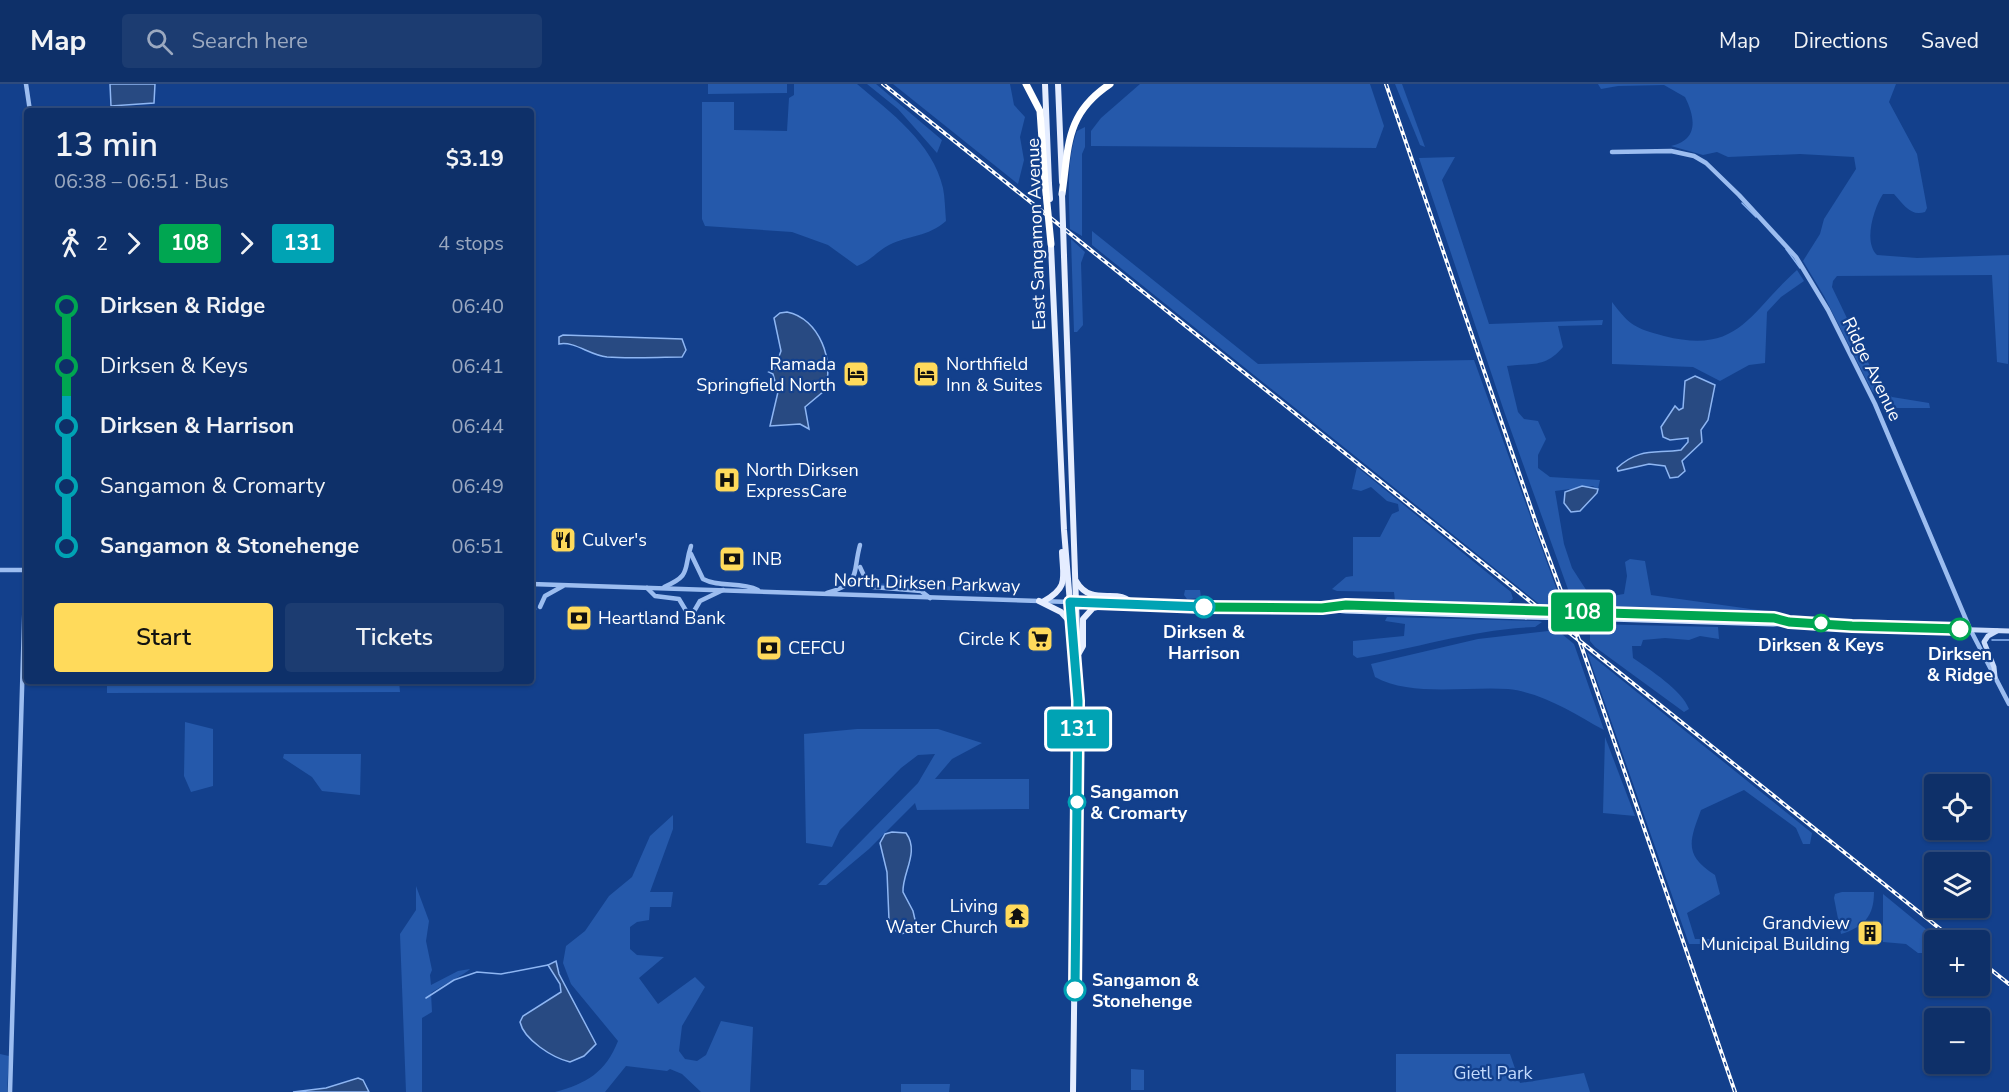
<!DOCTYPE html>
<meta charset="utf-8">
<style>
:root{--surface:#0e3069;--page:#1c3c71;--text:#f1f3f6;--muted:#9ba9c0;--line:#2e4b7d;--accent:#ffda5b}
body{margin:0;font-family:"Nunito Sans",sans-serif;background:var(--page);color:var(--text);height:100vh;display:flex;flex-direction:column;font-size:22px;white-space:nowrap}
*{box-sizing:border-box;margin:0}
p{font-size:20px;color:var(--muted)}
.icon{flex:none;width:33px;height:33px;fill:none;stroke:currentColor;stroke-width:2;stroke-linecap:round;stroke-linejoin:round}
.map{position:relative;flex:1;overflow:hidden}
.drawer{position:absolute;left:24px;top:24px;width:510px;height:576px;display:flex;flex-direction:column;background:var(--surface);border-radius:6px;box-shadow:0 2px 4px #0004,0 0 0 2px var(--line)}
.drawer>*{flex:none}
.badge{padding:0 12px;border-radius:4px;font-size:21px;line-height:39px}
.tools{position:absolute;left:1924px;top:690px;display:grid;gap:12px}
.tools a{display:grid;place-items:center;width:66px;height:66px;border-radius:6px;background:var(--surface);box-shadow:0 2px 4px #0004,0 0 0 2px var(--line);font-size:30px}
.map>.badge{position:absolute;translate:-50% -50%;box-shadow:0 0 0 3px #fff}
.legs{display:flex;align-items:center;gap:9px;height:66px;padding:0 30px;font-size:20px}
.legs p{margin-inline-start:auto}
.overview{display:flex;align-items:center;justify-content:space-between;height:102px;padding:0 30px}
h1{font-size:33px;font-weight:600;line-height:45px}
.button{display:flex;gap:12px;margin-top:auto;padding:12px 30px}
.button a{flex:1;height:69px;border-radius:6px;background:var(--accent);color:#111;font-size:24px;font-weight:600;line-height:69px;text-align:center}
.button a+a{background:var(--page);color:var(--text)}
ul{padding:0 30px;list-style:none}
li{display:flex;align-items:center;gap:21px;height:60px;font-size:22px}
li i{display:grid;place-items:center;width:9px;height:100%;margin:0 8px;background:currentColor}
li i::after{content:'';width:15px;height:15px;margin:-8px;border:4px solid;border-radius:50%;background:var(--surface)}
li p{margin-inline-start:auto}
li:first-child i{background:linear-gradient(#0000 50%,currentColor 0)}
li:last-child i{background:linear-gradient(currentColor 50%,#0000 0)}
header{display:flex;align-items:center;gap:36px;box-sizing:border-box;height:84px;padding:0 30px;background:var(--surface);border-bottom:2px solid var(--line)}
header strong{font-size:28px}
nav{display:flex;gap:33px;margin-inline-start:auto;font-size:21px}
.search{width:420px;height:54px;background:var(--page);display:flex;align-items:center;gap:15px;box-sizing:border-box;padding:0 21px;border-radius:6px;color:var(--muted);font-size:22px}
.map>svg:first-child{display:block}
.green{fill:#2559ab}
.water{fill:#284a82;stroke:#8eb6f3;stroke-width:1.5}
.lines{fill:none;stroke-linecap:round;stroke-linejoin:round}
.stream{stroke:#8eb6f3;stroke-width:1.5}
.tertiary{stroke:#9cbdf0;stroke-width:4.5}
.secondary{stroke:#cadcfb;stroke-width:5}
.primary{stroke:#e5edff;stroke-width:6}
.motorway{stroke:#fff;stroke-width:7}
.rail-casing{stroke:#fff;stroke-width:4}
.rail{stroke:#13408c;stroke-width:1.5;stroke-dasharray:4.5;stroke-linecap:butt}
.secondary-bridge{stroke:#cadcfb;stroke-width:5}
.primary-bridge{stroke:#e5edff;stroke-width:6}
.motorway-bridge{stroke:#fff;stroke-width:7}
.line-1-casing{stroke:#fff;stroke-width:14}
.line-2-casing{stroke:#fff;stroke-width:14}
.line-1{stroke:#00a651;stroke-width:9}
.line-2{stroke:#00a3b4;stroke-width:9}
.stop-2-dot{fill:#fff;stroke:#00a3b4;stroke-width:3}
.stop-1-dot{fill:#fff;stroke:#00a651;stroke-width:3}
.labels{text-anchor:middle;stroke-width:4.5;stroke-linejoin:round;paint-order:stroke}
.street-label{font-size:18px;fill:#fff;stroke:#13408c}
.poi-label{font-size:18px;fill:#fff;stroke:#13408c;text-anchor:start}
.stop-label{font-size:18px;font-weight:bold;fill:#fff;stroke:#13408c}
.park-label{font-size:18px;fill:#c2d9fc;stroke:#13408c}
</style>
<header>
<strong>Map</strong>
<div class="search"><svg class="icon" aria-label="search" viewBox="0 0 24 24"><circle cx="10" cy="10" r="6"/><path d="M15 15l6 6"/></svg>Search here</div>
<nav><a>Map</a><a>Directions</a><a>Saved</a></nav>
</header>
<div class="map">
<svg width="2009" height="1008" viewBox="0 0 2009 1008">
<rect width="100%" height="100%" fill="#13408c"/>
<g class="green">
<polygon points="708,0 787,0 787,9 708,10"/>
<path d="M794,0H857C890,28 933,59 943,104C945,114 945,126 946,137C928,153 909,151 889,161C877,167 871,177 857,182L828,161L792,148L705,142L702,135V18H734V46L787,47L789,14L794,11Z"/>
<polygon points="867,0 876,0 942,56 937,69 898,25"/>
<polygon points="893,0 1010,0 1014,21 1025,33 1020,53 1024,76 1018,100"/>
<polygon points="1140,0 1370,0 1384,42 1376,64 1091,62 1091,47 1101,34"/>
<polygon points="1395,0 1402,0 1425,63 1420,61"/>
<path d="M1598,0H1896L1889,18L1917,70L1927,124L1925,128C1911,133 1903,120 1894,110H1883C1874,124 1863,158 1877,171L1917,174L2009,171L2008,280L1997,278L1992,191L1837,192L1833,197L1832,203L1880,303L1892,313L1929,319L1930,324H1889L1872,307L1824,212L1803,177L1820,150L1824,135L1856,85L1854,73L1800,70L1728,73L1717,68L1703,71L1671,62C1698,56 1696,35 1685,13L1664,1L1618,2L1601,5Z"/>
<path d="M1085,43V63L1082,70V152L1070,145C1069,113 1066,77 1077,47Z"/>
<path d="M1455,73L1442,96L1489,240L1603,236L1602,241L1558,242L1563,263C1545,284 1532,279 1507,282L1518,328L1524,335L1538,337L1546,355L1538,371V384L1550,393L1600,396L1598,405L1593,402L1555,407L1564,460L1572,484L1592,515L1624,510L1627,492L1625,478L1630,475L1645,477L1651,511L1779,529L1574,522L1504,327L1419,74Z"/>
<polygon points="1092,147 1258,280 1474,276 1563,523 1543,523 1092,161"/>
<polygon points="1071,155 1085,168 1081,179 1083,241 1077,248 1074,248"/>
<path d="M1797,186L1804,197L1781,213L1767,228L1765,279L1749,281L1720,297L1693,283L1612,280V218C1630,242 1635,244 1664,252C1739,271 1748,230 1797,186Z"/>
<polygon points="1357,383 1511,508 1513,515 1507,520 1497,521 1395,517 1394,508 1337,507 1332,505 1346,493 1353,492 1353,453 1380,453 1392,430 1399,427 1398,420 1387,417 1371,403 1361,407 1352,405"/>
<polygon points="872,499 964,503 966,507 883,504"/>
<polygon points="977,504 1007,506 1007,508 976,509"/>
<polygon points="1185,506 1200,506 1201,514 1187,515 1184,511"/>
<path d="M1387,533L1538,537L1542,538L1535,543C1473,545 1418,564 1357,574L1353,571V557L1404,552L1405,540L1385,537Z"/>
<path d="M1590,540L1718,543L1719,555L1700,552L1689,556L1665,554L1643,556L1641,562H1632L1633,574C1650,586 1682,606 1689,625L1684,628L1595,563L1590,557Z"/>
<path d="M1557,546L1574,560L1604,646C1573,629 1544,609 1508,605C1468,602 1410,613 1375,593L1371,580L1478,555Z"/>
<path d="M1587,568L1812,749L1810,760H1803L1796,744L1744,706L1701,726C1689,758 1684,771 1715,791L1720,810L1687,829L1695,855H1716L1719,857L1717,860H1689Z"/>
<polygon points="100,597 399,597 400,608 107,609 107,598"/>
<polygon points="185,638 213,645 213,702 191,708 184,692"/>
<polygon points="857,645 938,645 982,659 952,675 935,695 1029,695 1029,725 917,726 915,719 869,765 826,801 818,801 918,699 935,670 918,671 901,684 840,746 832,763 806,759 804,650"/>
<polygon points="1605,653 1635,732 1603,729"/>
<polygon points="284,670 361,670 360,711 322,707 312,693 283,674"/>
<path d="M673,731V745L650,808H673L671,823H650L649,836L637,838L630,843V865L637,871L664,873L639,894L658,920L695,893L705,903L682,942L679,967L685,975L697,977L706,971L721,937L753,943L750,1008H701L682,990L670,985L667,987L626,982L605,1008H555C586,1000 606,988 618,957L571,900L563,879L566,862L585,847L609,812L632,793L650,752Z"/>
<path d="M416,802L429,837L426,857L432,886L430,891L431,901L458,887L470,885C466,890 439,903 431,909L432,928L422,934V1008H406L400,850L416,826Z"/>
<path d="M1842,808H1874C1874,832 1864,843 1841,850L1834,814L1835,810Z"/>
<polygon points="1883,810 1939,856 1935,856 1935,869 1918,869 1906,860 1883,858"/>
<polygon points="0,970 9,972 7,1008 0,1008"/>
<polygon points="1396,970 1510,970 1520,999 1584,989 1590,1008 1396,1008"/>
<polygon points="1131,985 1144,986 1144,1006 1131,1006"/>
<polygon points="901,1000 950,1000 949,1008 901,1008"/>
</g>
<g class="water">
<polygon points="110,0 155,0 154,19 111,22"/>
<path d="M787,228C819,234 836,278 824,307L805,323L809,345L800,340L770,342L778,308L773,290L769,288L774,286L781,267L774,234L780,229Z"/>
<path d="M563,251L682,255L686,266L682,273C658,273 631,275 607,273C589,271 575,257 559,260V253Z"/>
<path d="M1695,292L1715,301L1708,336L1701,346L1702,358L1682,377L1685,387L1678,393L1670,394L1665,382L1649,380L1618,387L1617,384C1640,363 1655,370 1681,366L1688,358V354L1670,356L1663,353L1661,343L1675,322L1679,326L1683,324L1685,297Z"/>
<polygon points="1582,402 1598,405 1597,409 1580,427 1571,428 1564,419 1565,408"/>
<path d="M892,748L906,749C920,768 902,789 903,808L913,827L916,840L909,848L900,850L891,843L889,836L887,788L880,759L885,750Z"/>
<path d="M556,877L559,890L596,960L584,972L570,978C553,974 524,956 520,938L523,932L561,908L560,900L548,881Z"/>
<polygon points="358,994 363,996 369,1008 293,1008 326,1004"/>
</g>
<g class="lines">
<g class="stream">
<polyline points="1742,119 1756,133"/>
<polyline points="1786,165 1800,184"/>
<polyline points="1992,556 2009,556"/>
<polyline points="426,914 454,896 477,888 501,890 548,881"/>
</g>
<g class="tertiary">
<polyline points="26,0 30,27"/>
<polyline points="1612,68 1671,67 1694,72 1706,79 1739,111 1796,173 1828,226 1875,320 1970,545 2009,620"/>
<path d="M691,470L703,495C720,504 740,497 758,506"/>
<polyline points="860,483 866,496 873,503 921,507 930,514"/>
<polyline points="0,486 27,486"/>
<polyline points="531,500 1070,518"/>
<path d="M664,503C692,491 683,486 691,462"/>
<polyline points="647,504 655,512 679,515 688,530"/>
<path d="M827,509C862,499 852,490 860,461"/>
<polyline points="531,517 534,525"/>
<polyline points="540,523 545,512 563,502"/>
<polyline points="693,529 700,517 723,506"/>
<polyline points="10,1008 27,438"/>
</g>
<g class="secondary">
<polyline points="1075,518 1212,523 1289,522 1346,527 1526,533"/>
<polyline points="1329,523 1346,521 1523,527"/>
<polyline points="1604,529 1774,534 1789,538 1852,542 2009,547"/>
<polyline points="1608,535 1773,540 1785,539"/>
<polyline points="1995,593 1994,583 1984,558 1988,552 1997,547"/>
</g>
<g class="primary">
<polyline points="1045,0 1049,100"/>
<polyline points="1058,0 1062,98"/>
<polyline points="1051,162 1064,446 1078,617 1073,1008"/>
<polyline points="1064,172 1078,576"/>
<path d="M1076,497C1092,525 1120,501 1133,521"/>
<polyline points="1039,517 1061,528 1071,539"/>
<path d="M1044,517C1069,503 1063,494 1062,468"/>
<polyline points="1079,569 1083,562 1083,535 1093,524 1109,520"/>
</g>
<g class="motorway">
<polyline points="1026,0 1040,27 1045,99"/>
<path d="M1062,110C1069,62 1065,30 1110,0"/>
</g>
<g class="rail-casing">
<g id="rail">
<polyline points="883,0 1954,856"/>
<polyline points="1386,0 1536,439 1582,564 1735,1008"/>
<polyline points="1980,877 2009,900"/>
</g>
</g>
<use href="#rail" class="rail"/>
<g class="secondary-bridge">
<polyline points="1523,527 1604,529"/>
<polyline points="1526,533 1608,535"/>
</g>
<g class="primary-bridge">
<polyline points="1049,100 1050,115"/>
<polyline points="1062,110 1064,172"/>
</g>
<polyline class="motorway-bridge" points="1045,99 1051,160"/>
</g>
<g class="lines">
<g class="line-1-casing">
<polyline id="line-1" points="1204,523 1322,524 1346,521 1774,534 1789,538 1852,542 1960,545"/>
</g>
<g class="line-2-casing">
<polyline id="line-2" points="1075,906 1078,617 1070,518 1204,523"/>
</g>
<use href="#line-1" class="line-1"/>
<use href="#line-2" class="line-2"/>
</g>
<defs>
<g id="hotel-square" transform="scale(1.35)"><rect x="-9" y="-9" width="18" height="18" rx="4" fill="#ffda5b" stroke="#13408c"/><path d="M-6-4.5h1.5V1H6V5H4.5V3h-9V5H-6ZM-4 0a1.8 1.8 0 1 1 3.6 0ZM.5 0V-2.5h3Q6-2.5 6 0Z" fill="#111"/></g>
<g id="hospital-square" transform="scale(1.35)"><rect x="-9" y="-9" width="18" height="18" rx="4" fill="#ffda5b" stroke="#13408c"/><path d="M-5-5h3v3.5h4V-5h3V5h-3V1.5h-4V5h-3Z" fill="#111"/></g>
<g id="restaurant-square" transform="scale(1.35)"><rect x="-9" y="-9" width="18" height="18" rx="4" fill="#ffda5b" stroke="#13408c"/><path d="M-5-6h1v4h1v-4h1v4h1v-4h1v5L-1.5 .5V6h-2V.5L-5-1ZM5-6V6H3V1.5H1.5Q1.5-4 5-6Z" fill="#111"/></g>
<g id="bank-square" transform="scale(1.35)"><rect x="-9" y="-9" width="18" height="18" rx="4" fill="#ffda5b" stroke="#13408c"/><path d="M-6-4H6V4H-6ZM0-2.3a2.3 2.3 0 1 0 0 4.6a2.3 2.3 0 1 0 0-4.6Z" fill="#111"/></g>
<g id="supermarket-square" transform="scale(1.35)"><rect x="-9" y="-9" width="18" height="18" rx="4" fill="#ffda5b" stroke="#13408c"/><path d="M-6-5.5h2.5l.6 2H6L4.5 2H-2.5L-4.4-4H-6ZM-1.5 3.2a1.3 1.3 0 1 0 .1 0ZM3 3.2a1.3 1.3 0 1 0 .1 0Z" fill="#111"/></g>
<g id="temple-square" transform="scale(1.35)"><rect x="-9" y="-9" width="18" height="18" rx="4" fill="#ffda5b" stroke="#13408c"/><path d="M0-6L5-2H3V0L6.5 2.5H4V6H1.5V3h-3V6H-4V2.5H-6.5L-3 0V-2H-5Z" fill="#111"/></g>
<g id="building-square" transform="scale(1.35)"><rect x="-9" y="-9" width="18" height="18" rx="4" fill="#ffda5b" stroke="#13408c"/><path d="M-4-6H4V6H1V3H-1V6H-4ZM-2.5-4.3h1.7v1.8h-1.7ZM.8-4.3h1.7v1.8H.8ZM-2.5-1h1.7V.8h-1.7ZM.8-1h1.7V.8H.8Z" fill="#111"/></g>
</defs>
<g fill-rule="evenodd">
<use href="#hotel-square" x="856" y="290"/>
<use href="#hotel-square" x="926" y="290"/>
<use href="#hospital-square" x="727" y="396"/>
<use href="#restaurant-square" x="563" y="456"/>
<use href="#bank-square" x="732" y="475"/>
<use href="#bank-square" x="579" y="534"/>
<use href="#supermarket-square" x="1040" y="555"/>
<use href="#bank-square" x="769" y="564"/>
<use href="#temple-square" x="1017" y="832"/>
<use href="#building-square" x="1870" y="849"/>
</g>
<g class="stop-2-dot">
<circle cx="1204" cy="523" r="10"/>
<circle cx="1077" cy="718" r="8"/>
<circle cx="1075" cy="906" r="10"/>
</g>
<g class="stop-1-dot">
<circle cx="1821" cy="539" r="8"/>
<circle cx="1960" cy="545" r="10"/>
</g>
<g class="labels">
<g class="street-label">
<text transform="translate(1036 150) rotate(-92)" y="6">East Sangamon Avenue</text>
<text transform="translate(1872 285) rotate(64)" y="6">Ridge Avenue</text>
<text transform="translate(927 499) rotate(2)" y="6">North Dirksen Parkway</text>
</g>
<g class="poi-label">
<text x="836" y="286" text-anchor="end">Ramada<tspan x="836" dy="21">Springfield North</tspan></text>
<text x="946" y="286">Northfield<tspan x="946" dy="21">Inn &amp; Suites</tspan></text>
<text x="746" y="392">North Dirksen<tspan x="746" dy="21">ExpressCare</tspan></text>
<text x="582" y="462">Culver's</text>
<text x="752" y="481">INB</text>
<text x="598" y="540">Heartland Bank</text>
<text x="1020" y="561" text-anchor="end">Circle K</text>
<text x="788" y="570">CEFCU</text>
<text x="998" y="828" text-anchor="end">Living<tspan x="998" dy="21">Water Church</tspan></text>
<text x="1850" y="845" text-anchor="end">Grandview<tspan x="1850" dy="21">Municipal Building</tspan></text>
</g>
<g class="stop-label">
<text x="1204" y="554">Dirksen &amp;<tspan x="1204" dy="21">Harrison</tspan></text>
<text x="1821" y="567">Dirksen &amp; Keys</text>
<text x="1960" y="576">Dirksen<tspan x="1960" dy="21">&amp; Ridge</tspan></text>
<text x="1090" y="714" text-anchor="start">Sangamon<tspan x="1090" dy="21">&amp; Cromarty</tspan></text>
<text x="1092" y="902" text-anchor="start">Sangamon &amp;<tspan x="1092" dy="21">Stonehenge</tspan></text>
</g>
<g class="park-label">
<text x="1493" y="995">Gietl Park</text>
</g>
</g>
</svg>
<div class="tools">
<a><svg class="icon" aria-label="locate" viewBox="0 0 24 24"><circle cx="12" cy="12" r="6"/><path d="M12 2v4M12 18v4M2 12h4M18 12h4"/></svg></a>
<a><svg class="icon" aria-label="layers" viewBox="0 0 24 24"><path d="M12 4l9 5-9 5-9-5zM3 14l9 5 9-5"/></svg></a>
<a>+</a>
<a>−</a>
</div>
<b class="badge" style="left:1582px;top:528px;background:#00a651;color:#fff">108</b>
<b class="badge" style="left:1078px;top:645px;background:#00a3b4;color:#fff">131</b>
<section class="drawer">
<div class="overview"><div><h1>13 min</h1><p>06:38 – 06:51 · Bus</p></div><b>$3.19</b></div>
<div class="legs"><svg class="icon" aria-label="walk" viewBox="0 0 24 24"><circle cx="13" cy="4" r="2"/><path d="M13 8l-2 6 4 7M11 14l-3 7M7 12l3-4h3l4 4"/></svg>2<svg class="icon" aria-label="forward" viewBox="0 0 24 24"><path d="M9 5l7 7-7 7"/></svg><b class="badge" style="background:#00a651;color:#fff">108</b><svg class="icon" aria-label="forward" viewBox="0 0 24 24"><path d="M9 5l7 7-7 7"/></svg><b class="badge" style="background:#00a3b4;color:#fff">131</b><p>4 stops</p></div>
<ul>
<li><i style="color:#00a651"></i><b>Dirksen &amp; Ridge</b><p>06:40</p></li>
<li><i style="color:#00a651"></i><span>Dirksen &amp; Keys</span><p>06:41</p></li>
<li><i style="color:#00a3b4"></i><b>Dirksen &amp; Harrison</b><p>06:44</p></li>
<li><i style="color:#00a3b4"></i><span>Sangamon &amp; Cromarty</span><p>06:49</p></li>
<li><i style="color:#00a3b4"></i><b>Sangamon &amp; Stonehenge</b><p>06:51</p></li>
</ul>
<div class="button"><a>Start</a><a>Tickets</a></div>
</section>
</div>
